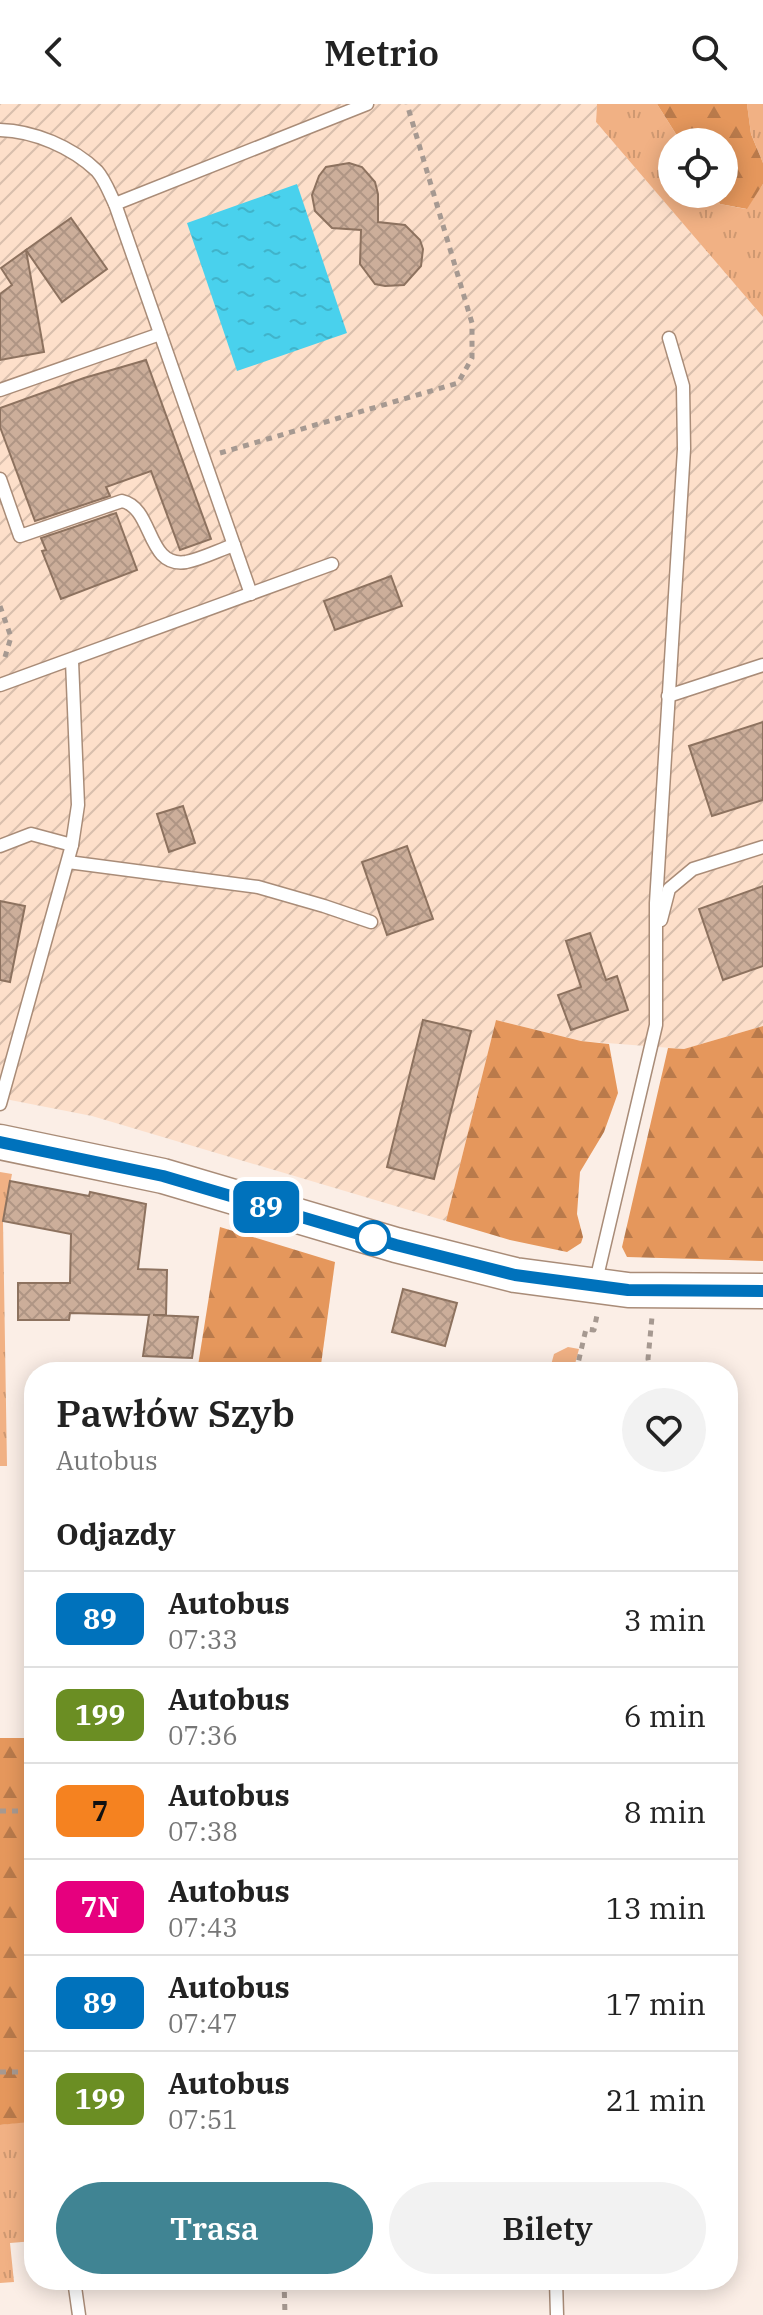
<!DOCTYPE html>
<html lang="pl">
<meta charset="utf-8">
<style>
:root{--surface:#fff;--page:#f2f2f2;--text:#222;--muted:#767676;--line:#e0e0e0;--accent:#408493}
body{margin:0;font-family:"IBM Plex Serif",serif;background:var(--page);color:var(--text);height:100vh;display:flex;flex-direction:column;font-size:30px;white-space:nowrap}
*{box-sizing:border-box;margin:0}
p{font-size:26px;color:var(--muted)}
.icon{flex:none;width:44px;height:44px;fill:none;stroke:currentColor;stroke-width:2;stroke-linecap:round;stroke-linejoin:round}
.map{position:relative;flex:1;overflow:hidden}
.drawer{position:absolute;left:24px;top:1258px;width:714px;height:928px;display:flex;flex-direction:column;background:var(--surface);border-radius:32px;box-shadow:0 4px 20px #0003}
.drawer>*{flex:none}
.badge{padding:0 16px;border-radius:12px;font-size:28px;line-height:52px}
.tools{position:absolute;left:658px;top:24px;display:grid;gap:16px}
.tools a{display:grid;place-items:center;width:80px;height:80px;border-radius:50%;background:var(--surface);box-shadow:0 4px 20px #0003;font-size:40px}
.map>.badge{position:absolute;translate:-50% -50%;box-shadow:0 0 0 4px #fff}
h2{padding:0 32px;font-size:30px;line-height:72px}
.round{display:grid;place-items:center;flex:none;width:84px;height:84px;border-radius:42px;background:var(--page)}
.headline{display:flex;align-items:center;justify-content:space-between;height:136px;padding:0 32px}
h1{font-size:38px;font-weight:600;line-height:60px}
.button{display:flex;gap:16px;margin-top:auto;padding:16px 32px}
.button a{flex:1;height:92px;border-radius:48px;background:var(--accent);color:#fff;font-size:32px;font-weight:600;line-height:92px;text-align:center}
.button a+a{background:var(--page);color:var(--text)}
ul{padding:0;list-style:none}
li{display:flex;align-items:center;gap:24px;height:96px;padding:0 32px;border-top:2px solid var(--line)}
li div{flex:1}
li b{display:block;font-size:30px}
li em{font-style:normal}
li .badge{min-width:88px;font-weight:700;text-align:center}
header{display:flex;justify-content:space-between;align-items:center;height:104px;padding:0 32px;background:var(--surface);font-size:36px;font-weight:600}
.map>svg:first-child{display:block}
.industrial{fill:url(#industrial-furrows)}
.grass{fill:url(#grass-tufts)}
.forest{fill:url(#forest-firs)}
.garden{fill:#f1b184}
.water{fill:url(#water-ripples)}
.building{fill:url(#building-cross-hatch);stroke:#8d725f;stroke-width:2}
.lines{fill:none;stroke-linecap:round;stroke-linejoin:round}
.lane-casing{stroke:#a98c78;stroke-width:15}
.secondary-casing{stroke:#a98c78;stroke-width:37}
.path{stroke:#a69991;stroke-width:5;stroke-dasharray:6 6;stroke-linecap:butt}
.lane{stroke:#fff;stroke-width:12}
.secondary{stroke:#fff;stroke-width:34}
.line-casing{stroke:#fff;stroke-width:18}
.line{stroke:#0072bc;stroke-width:12}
.stop-dot{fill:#fff;stroke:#0072bc;stroke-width:4}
</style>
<header><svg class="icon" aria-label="back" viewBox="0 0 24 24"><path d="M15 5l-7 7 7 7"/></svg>Metrio<svg class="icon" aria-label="search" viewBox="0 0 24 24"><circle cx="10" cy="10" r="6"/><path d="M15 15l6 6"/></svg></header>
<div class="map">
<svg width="763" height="2211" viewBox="0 0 763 2211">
<defs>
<pattern id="industrial-furrows" width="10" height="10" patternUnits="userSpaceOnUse" patternTransform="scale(2)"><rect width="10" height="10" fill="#fddfca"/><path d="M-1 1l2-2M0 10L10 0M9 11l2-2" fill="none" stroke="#d9bfad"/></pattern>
<pattern id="grass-tufts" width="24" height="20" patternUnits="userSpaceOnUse" patternTransform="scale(2)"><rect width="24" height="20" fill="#f1b184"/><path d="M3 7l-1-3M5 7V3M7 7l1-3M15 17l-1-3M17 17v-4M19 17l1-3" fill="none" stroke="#ce9871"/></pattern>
<pattern id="forest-firs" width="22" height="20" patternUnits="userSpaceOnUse" patternTransform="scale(2)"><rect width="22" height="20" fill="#e5975c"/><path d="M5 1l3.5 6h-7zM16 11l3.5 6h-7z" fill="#b97a4b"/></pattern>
<pattern id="water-ripples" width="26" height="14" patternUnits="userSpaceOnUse" patternTransform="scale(2)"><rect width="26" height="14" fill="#49d1ed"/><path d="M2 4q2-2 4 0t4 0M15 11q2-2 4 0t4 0" fill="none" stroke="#40b3ca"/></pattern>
<pattern id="building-cross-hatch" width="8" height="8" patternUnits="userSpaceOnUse" patternTransform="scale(2)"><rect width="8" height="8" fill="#ccae9a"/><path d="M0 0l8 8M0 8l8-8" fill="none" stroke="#af9584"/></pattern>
</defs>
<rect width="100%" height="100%" fill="#fbeee6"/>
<polygon class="industrial" points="0,0 597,0 596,18 763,213 763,922 684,945 581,937 496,916 446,1117 92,1012 0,994"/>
<g class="grass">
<polygon points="597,0 657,0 681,38 672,38 672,90 714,90 720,100 746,105 763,80 763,213 596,18"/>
<polygon points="747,0 763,0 763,59 751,30"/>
<polygon points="0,1068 12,1070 3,1117 7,1362 0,1362"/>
<polygon points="29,2017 34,2137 10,2139 14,2178 0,2179 0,2021"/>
</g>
<g class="forest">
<polygon points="657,0 747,0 751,30 763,59 763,80 747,105 720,100 714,90 724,90 724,38 681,38"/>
<polygon points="496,916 581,937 609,940 618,989 604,1028 580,1068 577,1110 583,1133 581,1139 567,1148 510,1136 446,1117"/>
<polygon points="763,922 763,1157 627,1153 622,1143 668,944 684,945"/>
<polygon points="220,1123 335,1158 320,1268 197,1268"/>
<polygon points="0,1634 34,1634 34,2098 29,2018 0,2021"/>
</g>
<polygon class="garden" points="568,1243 579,1245 574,1264 570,1263 569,1268 553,1268 551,1261 554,1250"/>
<polygon class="water" points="297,80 347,229 237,267 187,119"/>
<g class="building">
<polygon points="349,59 362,63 375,78 378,90 378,118 405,121 420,136 423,145 421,162 404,181 385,182 375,180 360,160 361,126 332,124 315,107 312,91 319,72 326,63"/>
<polygon points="71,114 107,165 62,198 26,146"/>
<polygon points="26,146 44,248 0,256 0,190 12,181 1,164"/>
<polygon points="146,256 211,435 180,446 151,367 106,383 110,392 35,417 0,323 0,304 84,274"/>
<polygon points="116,409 137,466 61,495 42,447 46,446 41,434"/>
<polygon points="391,472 402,502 335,526 324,497"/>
<polygon points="763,618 763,696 712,712 689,642"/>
<polygon points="183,702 195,739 169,748 157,710"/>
<polygon points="407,742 433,815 387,831 362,758"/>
<polygon points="763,782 763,862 723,876 699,805"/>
<polygon points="0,797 25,802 10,878 0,876"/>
<polygon points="590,829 606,876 617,872 628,906 571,926 558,891 581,883 566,837"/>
<polygon points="423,916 471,927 434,1075 387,1063"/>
<polygon points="10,1077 89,1092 90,1088 146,1100 138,1165 167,1166 166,1211 153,1211 198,1213 192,1254 143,1252 149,1211 70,1209 69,1216 18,1216 18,1179 70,1179 71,1130 3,1117"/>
<polygon points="403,1185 457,1199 445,1242 392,1228"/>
</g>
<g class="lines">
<g class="lane-casing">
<g id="lane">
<path d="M0,26C34,27 72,43 97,67C105,76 110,90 115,100L251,490"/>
<polyline points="115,100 367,0"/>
<polyline points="0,286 160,230"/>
<path d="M0,375L20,432L122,397C154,404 146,464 186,458C202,455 219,446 234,441"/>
<polyline points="0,581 332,460"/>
<polyline points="668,592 763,561"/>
<polyline points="0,742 31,730 72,741"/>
<polyline points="68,758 258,783 324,802 371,818"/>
<polyline points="661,816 669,785 693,765 763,743"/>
<polyline points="0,1000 72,741 78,701 72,557"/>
<polyline points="595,1181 656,921 656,799 684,345 683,282 669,234"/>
<polyline points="74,2176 79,2211"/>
<polyline points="556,2176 557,2211"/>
</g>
</g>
<g class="secondary-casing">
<polyline id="secondary" points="0,1038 163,1072 396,1141 515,1171 628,1186 763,1187"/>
</g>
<g class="path">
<polyline points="220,349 458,279 472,254 472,219 407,0"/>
<polyline points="0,502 11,533 5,553"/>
<polyline points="576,1268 586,1225 594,1226 597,1211"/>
<polyline points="651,1268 648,1255 652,1213"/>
<polyline points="0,1707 34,1707"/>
<polyline points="0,1968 34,1968"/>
<polyline points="284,2176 285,2211"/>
</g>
<use href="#lane" class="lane"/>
<use href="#secondary" class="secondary"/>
</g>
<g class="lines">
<g class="line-casing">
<polyline id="line" points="0,1038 163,1072 396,1141 515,1171 628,1186 763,1187"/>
</g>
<use href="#line" class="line"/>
</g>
<circle class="stop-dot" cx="373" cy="1134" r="16"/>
</svg>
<div class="tools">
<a><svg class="icon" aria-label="locate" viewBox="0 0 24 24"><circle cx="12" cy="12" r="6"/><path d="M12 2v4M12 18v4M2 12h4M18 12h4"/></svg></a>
</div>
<b class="badge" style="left:266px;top:1103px;background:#0072bc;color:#fff">89</b>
<section class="drawer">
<div class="headline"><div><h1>Pawłów Szyb</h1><p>Autobus</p></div><a class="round"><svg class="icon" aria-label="heart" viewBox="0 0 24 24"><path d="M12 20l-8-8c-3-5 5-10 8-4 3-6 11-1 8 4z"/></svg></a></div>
<h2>Odjazdy</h2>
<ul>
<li><span class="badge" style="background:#0072bc;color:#fff">89</span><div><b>Autobus</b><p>07:33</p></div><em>3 min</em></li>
<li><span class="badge" style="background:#6b8e23;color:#fff">199</span><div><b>Autobus</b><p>07:36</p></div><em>6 min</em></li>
<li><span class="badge" style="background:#f58220;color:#111">7</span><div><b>Autobus</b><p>07:38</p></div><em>8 min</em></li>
<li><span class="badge" style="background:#e6007e;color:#fff">7N</span><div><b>Autobus</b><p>07:43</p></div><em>13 min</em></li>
<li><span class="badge" style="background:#0072bc;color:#fff">89</span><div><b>Autobus</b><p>07:47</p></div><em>17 min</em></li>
<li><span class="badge" style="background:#6b8e23;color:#fff">199</span><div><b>Autobus</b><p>07:51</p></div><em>21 min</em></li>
</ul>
<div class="button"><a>Trasa</a><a>Bilety</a></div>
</section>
</div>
